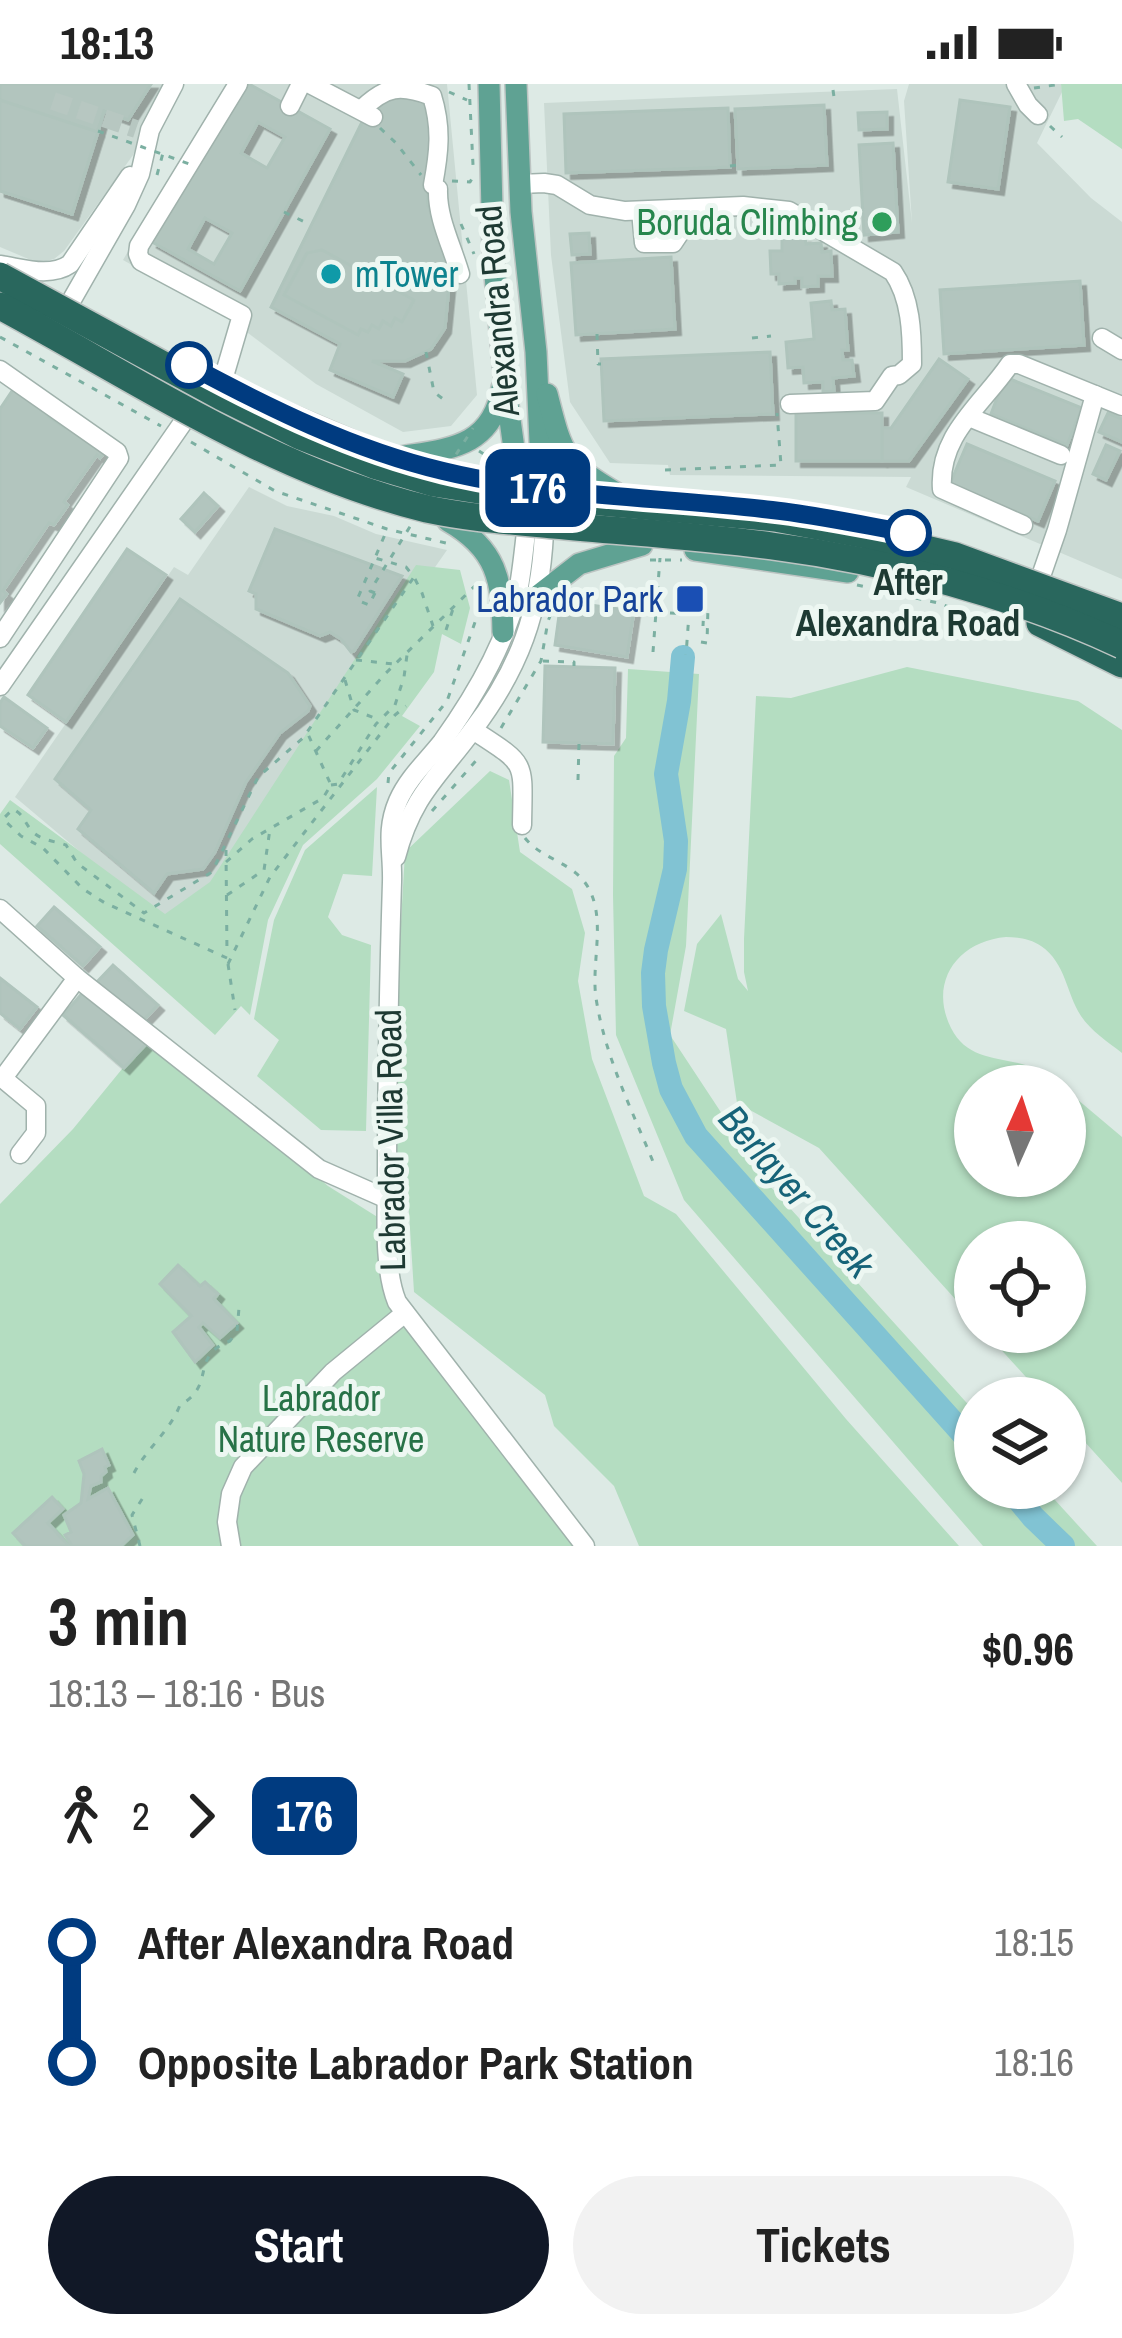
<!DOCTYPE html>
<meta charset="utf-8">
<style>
:root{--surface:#fff;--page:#f2f2f2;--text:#222;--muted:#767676;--accent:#111827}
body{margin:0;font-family:"Archivo Narrow",sans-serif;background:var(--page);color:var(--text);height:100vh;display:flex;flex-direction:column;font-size:45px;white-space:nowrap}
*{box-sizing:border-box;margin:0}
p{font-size:39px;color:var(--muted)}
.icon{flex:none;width:66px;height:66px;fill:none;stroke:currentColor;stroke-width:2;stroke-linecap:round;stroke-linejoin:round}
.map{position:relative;height:1462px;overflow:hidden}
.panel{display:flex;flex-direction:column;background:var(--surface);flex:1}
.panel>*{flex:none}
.badge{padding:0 24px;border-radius:18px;font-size:42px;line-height:78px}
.needle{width:78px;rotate:3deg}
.fabs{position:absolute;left:954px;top:981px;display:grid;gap:24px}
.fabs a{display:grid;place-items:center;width:132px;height:132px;border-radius:50%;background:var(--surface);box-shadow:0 3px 9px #0004;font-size:60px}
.map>.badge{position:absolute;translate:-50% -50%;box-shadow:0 0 0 6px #fff}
.legs{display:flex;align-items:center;gap:18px;height:132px;padding:0 48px;font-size:39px}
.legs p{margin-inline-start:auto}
.summary{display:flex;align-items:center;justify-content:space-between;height:204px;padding:0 48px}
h1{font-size:66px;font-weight:800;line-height:90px}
.action{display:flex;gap:24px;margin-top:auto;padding:24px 48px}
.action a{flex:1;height:138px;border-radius:72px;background:var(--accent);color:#fff;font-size:48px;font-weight:800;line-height:138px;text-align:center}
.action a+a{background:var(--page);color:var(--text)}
ul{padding:0 48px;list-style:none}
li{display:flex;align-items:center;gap:42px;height:120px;font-size:45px}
li i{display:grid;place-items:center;width:18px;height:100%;margin:0 15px;background:currentColor}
li i::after{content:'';width:30px;height:30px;margin:-15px;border:9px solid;border-radius:50%;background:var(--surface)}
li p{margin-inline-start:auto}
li:first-child i{background:linear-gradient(#0000 50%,currentColor 0)}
li:last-child i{background:linear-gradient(currentColor 50%,#0000 0)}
.status{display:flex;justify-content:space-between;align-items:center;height:84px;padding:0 60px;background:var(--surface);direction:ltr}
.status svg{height:33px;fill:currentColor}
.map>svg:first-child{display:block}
.built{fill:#cbdad4}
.green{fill:#b4ddc1}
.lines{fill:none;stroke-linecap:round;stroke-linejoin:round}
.river{stroke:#81c3d3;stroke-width:24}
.building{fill:#b2c5be;stroke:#afc4bc;stroke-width:3;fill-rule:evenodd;filter:url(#shadow)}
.minor-tunnel{stroke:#b7c7c1;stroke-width:18;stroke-dasharray:18 9;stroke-linecap:butt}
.minor-casing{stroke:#a0b2ac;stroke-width:21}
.major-casing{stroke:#bcc4c2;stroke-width:24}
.highway-casing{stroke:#bcc4c2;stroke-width:30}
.path{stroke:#7bafa1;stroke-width:3;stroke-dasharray:6 9;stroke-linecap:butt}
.minor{stroke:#fff;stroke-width:18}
.major{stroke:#5fa293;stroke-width:21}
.highway{stroke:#29675d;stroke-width:27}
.highway-bridge-casing{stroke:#bcc4c2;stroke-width:30;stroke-linecap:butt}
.path-bridge{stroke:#7bafa1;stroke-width:3;stroke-dasharray:6 9;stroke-linecap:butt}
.highway-bridge{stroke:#29675d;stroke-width:27}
.line-1-casing{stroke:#fff;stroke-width:27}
.line-1{stroke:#003b80;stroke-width:18}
.leisure-dot{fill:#2e9e5b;stroke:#edf7f2;stroke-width:4.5}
.culture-dot{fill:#0f9aa8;stroke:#edf7f2;stroke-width:4.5}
.stop-1-dot{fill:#fff;stroke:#003b80;stroke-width:6}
.transit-dot{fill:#1a4fb4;stroke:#edf7f2;stroke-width:4.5}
.labels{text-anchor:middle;stroke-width:10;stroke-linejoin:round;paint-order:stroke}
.leisure-label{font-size:36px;fill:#27864d;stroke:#edf7f2;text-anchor:end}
.culture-label{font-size:36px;fill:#0d838f;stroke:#edf7f2;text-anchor:start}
.street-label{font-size:36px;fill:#1e3a33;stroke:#edf7f2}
.stop-label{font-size:36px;font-weight:bold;fill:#1e3a33;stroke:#edf7f2}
.transit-label{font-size:36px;fill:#164399;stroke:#edf7f2;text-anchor:end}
.park-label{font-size:36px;fill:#277247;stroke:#edf7f2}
.water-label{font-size:39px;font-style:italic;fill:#166378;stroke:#edf7f2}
</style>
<div class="status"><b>18:13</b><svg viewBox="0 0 49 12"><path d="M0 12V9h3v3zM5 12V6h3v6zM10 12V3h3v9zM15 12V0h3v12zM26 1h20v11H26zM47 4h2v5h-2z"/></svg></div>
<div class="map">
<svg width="1122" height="1462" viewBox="0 0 1122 1462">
<defs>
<filter id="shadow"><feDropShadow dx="5.5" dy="5.5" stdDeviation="0" flood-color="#0004"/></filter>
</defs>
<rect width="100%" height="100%" fill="#ddeae5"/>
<g class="built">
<polygon points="0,0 166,0 133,71 64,167 54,175 38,179 0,163"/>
<polygon points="226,0 447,0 477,311 451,342 403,348 316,300 232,237 123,176"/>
<polygon points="909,0 1061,0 1062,8 1037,59 1091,114 1122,138 1122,495 906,403 911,393 670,391 668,381 610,379 570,318 551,171 544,19 897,5 912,139 904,17"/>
<polygon points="249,403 287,422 334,432 376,450 447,466 179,851 15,713 174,483 188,491"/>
</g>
<g class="green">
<polygon points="1061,0 1122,0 1122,65 1078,35 1064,37"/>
<polygon points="416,481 460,486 470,524 461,560 442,550 434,588 402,632 420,642 377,695 303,761 268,836 250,931 241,922 215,951 0,760 0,730 10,716 165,830 210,798"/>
<path d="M907,583L1078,617L1122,646V969C1108,958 1091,947 1081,932C1066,909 1066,879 1041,862C1031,855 1017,853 1006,853C958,857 928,898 951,944C966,974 994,973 1022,980C1037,984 1049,992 1061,1002H975V1092H1065V1005L1122,1053V1399L1065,1336V1314H1045L985,1248H1065V1158H975V1237L819,1064L737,1019L726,945L684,927L697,860L721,830L738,895L748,907L744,888V855L756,612L791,614Z"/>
<polygon points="628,585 699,590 686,862 670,951 769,1101 975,1328 975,1404 1044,1404 1097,1462 983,1462 684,1116 616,951 613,811 614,672 626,654"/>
<polygon points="490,687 509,696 520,768 572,805 585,849 578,897 592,975 644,1112 676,1130 846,1335 959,1462 639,1462 614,1402 554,1342 545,1311 414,1208 408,1113 395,1062 394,962 405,768"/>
<polygon points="377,703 372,792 343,790 328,833 342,851 371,861 366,1047 321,1046 257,992 279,956 254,935 274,836 305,766"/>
<polygon points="149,952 328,1102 379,1134 393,1222 574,1462 0,1462 0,1120 73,1045"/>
</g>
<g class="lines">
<g class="river">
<polyline points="683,573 679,617 666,690 676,757 675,785 656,866 653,889 654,922 664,979 671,1005 696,1052 975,1363"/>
<polyline points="1009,1404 1033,1433 1063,1462"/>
</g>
</g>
<g class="building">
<polygon points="0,0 151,0 128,36 104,27 98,48 0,16"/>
<polygon points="0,0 151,0 128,36 104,27 72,130 0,107"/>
<path d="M241,0H249L330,45L240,207L152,158ZM258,38L285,53L267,84L241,69ZM205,134L232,149L214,180L188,165Z"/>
<polygon points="388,11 419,15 426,21 436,60 427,107 428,121 445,165 450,193 445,244 431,265 405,277 372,277 403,290 393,313 330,286 340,260 271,223 364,34"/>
<polygon points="0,16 98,48 72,130 0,107"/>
<polygon points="960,16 1010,23 998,105 948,98"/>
<polygon points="824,21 827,81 738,85 735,25"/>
<polygon points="728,24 730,83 566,89 564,30"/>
<polygon points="887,28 887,45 859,46 858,29"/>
<polygon points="893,59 898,148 864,151 859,61"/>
<polygon points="589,149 590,170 572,171 570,150"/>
<polygon points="805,154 806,160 821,159 822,168 831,167 832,192 818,192 818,202 802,203 802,194 795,194 795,199 779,200 779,190 771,190 770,167 782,167 782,155"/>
<polygon points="322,166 414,216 402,238 395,234 391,242 383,237 379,245 372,241 368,248 361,245 358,251 284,211 307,169"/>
<polygon points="671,173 675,245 576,251 571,179"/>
<polygon points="1080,197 1084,261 944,270 940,206"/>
<polygon points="831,217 832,226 845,225 848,266 842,266 843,276 852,276 854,292 833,294 834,307 823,308 823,298 804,299 803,283 788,284 786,258 814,255 811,219"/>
<polygon points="770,268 773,330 604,337 601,275"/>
<polygon points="939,275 968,295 909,377 882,377 882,344 891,344"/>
<polygon points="1005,293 1082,324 1067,361 991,330"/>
<polygon points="14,304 52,330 49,333 64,343 67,337 105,368 100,374 97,371 64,418 68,421 54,441 49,439 3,507 7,510 0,519 0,325"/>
<rect x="796" y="329" width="86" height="48"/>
<polygon points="1108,329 1122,335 1122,358 1099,348"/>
<polygon points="967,360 1055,397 1038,437 950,400"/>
<polygon points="1106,361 1120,367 1106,396 1093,390"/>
<polygon points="204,409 218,422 195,448 181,435"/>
<polygon points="275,445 402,492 354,567 351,568 341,555 330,548 320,552 256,525 256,510 249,507"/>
<polygon points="127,465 166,491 66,638 28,611"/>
<polygon points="180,515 288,589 310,622 308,627 280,649 246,698 215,768 203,785 167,790 154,809 78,745 91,726 55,695"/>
<polygon points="561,517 634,527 627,573 555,561"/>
<polygon points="545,582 615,584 613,660 543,658"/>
<polygon points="4,613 47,644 33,664 0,642 0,619"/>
<polygon points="54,823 100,863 83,882 37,842"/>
<polygon points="113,881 158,921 141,939 96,899"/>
<polygon points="0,894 37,923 20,945 0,929"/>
<polygon points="85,906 146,960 124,984 63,931"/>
<polygon points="178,1181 200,1202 205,1198 218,1210 214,1215 237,1239 220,1254 203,1239 199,1243 213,1261 195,1278 173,1248 191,1232 160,1200"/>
<polygon points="102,1365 109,1381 105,1383 106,1388 101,1392 101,1398 91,1402 88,1415 108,1404 133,1451 121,1462 72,1462 65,1451 71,1448 64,1431 81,1419 84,1390 79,1377"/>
<polygon points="52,1413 63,1425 48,1439 69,1462 25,1462 13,1449"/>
</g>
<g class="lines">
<polyline class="minor-tunnel" points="53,17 136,45"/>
<g class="minor-casing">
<g id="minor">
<polyline points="310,0 373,33"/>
<polyline points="1016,0 1028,21 1038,31"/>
<polyline points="290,22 301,0"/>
<path d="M362,25C386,2 400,0 432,12C442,44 439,69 433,101"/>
<path d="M520,100L544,99L557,101L590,121L625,127L743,122L789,127L893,188C911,214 912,249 912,280L899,291L892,292L875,317L790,320"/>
<path d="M438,105C437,134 452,162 460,190"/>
<polyline points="641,127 644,159 673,159 679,150 678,125"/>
<path d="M0,181C22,184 50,194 70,180L130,92"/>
<polyline points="62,233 126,121 140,90 150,46 174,0"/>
<polyline points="1102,254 1122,266"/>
<polyline points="0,286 117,368 119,374 0,554"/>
<polyline points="222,299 242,231 141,177 138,170 139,162 238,0"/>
<polyline points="969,333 1061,371"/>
<path d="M1023,441L942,405C938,351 982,321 1010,280H1019L1122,322"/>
<path d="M526,448C524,466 522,485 519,502C507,558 475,612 442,658C427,677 408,694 398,717C385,747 393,768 392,798C389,895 387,993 387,1091C387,1129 383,1184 397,1218L585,1462"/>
<polyline points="1040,495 1057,446 1095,311"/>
<polyline points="0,602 186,334"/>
<path d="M473,646C528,682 523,675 522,741"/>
<path d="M396,773C412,712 437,694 472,647C520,584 540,528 544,449"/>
<polyline points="0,825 77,894 319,1085 387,1115"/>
<polyline points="0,992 36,1022 36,1049 20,1070"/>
<polyline points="3,994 77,894"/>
<polyline points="231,1462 227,1438 231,1410 243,1383 333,1288 405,1229"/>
</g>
</g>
<g class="major-casing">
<g id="major">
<polyline points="489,0 493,169 504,292 522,423"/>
<polyline points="516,0 521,128 536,268 543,425"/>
<path d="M547,310C563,373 564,378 621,412"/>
<polyline points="260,318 364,362 415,380"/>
<path d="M399,373C448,365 492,364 502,304"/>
<path d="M448,437C497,465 502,496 503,548"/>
<polyline points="695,466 848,488"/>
<polyline points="539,511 579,480 642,461"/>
</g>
</g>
<g class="highway-casing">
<polyline id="highway" points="1040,539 1122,580"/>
</g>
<g class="path">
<polyline points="469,0 473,81"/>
<polyline points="1034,4 1062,0"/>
<polyline points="833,6 834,13"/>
<polyline points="449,8 467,16"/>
<polyline points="1050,42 1062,53"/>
<polyline points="380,44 396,59 421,91"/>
<polyline points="730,82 738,81"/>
<polyline points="157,91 163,69"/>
<polyline points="452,97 470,98 474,91"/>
<polyline points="284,128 311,141"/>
<polyline points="461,140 474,170"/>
<polyline points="597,250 598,280 601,280"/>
<polyline points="0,253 161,342"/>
<polyline points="752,254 771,252"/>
<polyline points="426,268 434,308 443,315"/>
<polyline points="191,358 275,407 387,445 454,461"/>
<polyline points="479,367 498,379"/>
<polyline points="665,386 781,381 777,329"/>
<polyline points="650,476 682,476"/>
<polyline points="415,495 422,509 433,542"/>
<polyline points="857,501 938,519 1021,548"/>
<polyline points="375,509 369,521 357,516 386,448"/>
<polyline points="573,518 573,514 581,515 579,499"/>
<polyline points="655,528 689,530 686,571"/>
<polyline points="446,546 453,525"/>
<polyline points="701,558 707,559 708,523 704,523 703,542"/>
<polyline points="653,568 660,474"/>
<polyline points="356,576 394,580"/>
<polyline points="543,577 574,578 574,582"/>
<polyline points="345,596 354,626 377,635"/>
<polyline points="501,644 541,577 548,537 554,523"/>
<polyline points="316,667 386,589 481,496"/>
<polyline points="578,696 579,659"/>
<polyline points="388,699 389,689 447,617 484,513"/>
<polyline points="331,701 338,700 376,640 395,621 404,593 407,571"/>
<polyline points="432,727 481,671"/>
<path d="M525,754C542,776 575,778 589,805C606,837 591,879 596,914C605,973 632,1026 654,1080"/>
<polyline points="226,766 227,871"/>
<polyline points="226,778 252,755 323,714 331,701 307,648"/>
<polyline points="227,811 264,786 270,745"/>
<path d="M227,874L105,819L83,805L43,764L21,752L3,735L13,725C24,731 23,736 31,746C39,756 54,757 66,761L77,779L144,829L212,788L258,693L303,654L414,493L406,483L375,474"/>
<polyline points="228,880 270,793 395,631 406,622"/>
<polyline points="228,880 235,926"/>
<path d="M134,1389C147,1364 170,1347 180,1321C217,1301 189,1272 230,1257L237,1247L239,1224"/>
<polyline points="140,1462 132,1431 144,1412"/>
</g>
<use href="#minor" class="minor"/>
<use href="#major" class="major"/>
<use href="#highway" class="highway"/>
<g class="highway-bridge-casing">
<g id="highway-bridge">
<polyline points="0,192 222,313 300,352 374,381 434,399 491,408 775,434 866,451 955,472 1122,533"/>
<path d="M0,222C138,296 273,388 427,425C469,434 512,437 554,441C627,448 700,452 772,462C888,477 1016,511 1122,561"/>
</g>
</g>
<g class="path-bridge">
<polyline points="98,47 195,82"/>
<polyline points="448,383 473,344"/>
<polyline points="375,509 370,507 411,441"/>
</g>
<use href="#highway-bridge" class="highway-bridge"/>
</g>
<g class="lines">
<g class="line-1-casing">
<path id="line-1" d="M189,281C269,324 354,366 443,387C550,413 663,413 772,426C818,431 863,441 908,449"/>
</g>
<use href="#line-1" class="line-1"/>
</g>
<circle class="leisure-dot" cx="882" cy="138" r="12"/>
<circle class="culture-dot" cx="331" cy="190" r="12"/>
<g class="stop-1-dot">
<circle cx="189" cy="281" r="21"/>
<circle cx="908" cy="449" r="21"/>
</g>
<rect class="transit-dot" x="675" y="500" width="30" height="30" rx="6"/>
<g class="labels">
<g class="leisure-label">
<text x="858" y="151">Boruda Climbing</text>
</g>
<g class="culture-label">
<text x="355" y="203">mTower</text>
</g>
<g class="street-label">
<text transform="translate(497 227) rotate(-95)" y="13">Alexandra Road</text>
<text transform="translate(390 1056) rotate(-91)" y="13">Labrador Villa Road</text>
</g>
<g class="stop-label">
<text x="908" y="511">After<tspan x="908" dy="41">Alexandra Road</tspan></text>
</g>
<g class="transit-label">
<text x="663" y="528">Labrador Park</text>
</g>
<g class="park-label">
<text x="321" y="1327">Labrador<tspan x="321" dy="41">Nature Reserve</tspan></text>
</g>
<g class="water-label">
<text transform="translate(797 1107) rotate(49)" y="14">Berlayer Creek</text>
</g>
</g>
</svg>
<div class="fabs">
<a><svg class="needle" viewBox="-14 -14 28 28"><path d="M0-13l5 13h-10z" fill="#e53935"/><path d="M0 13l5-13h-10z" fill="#767676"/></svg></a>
<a><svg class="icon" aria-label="locate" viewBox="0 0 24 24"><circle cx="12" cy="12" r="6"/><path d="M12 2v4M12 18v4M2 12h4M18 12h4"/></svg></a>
<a><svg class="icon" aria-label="layers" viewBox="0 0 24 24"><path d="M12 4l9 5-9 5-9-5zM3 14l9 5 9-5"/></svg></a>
</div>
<b class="badge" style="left:538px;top:404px;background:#003b80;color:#fff">176</b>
</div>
<section class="panel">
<div class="summary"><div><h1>3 min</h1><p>18:13 – 18:16 · Bus</p></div><b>$0.96</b></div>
<div class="legs"><svg class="icon" aria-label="walk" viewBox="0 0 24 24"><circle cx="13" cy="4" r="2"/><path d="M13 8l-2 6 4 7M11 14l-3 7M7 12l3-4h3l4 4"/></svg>2<svg class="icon" aria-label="forward" viewBox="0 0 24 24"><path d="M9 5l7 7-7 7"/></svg><b class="badge" style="background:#003b80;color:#fff">176</b></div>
<ul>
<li><i style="color:#003b80"></i><b>After Alexandra Road</b><p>18:15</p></li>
<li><i style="color:#003b80"></i><b>Opposite Labrador Park Station</b><p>18:16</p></li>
</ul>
<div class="action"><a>Start</a><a>Tickets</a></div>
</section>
